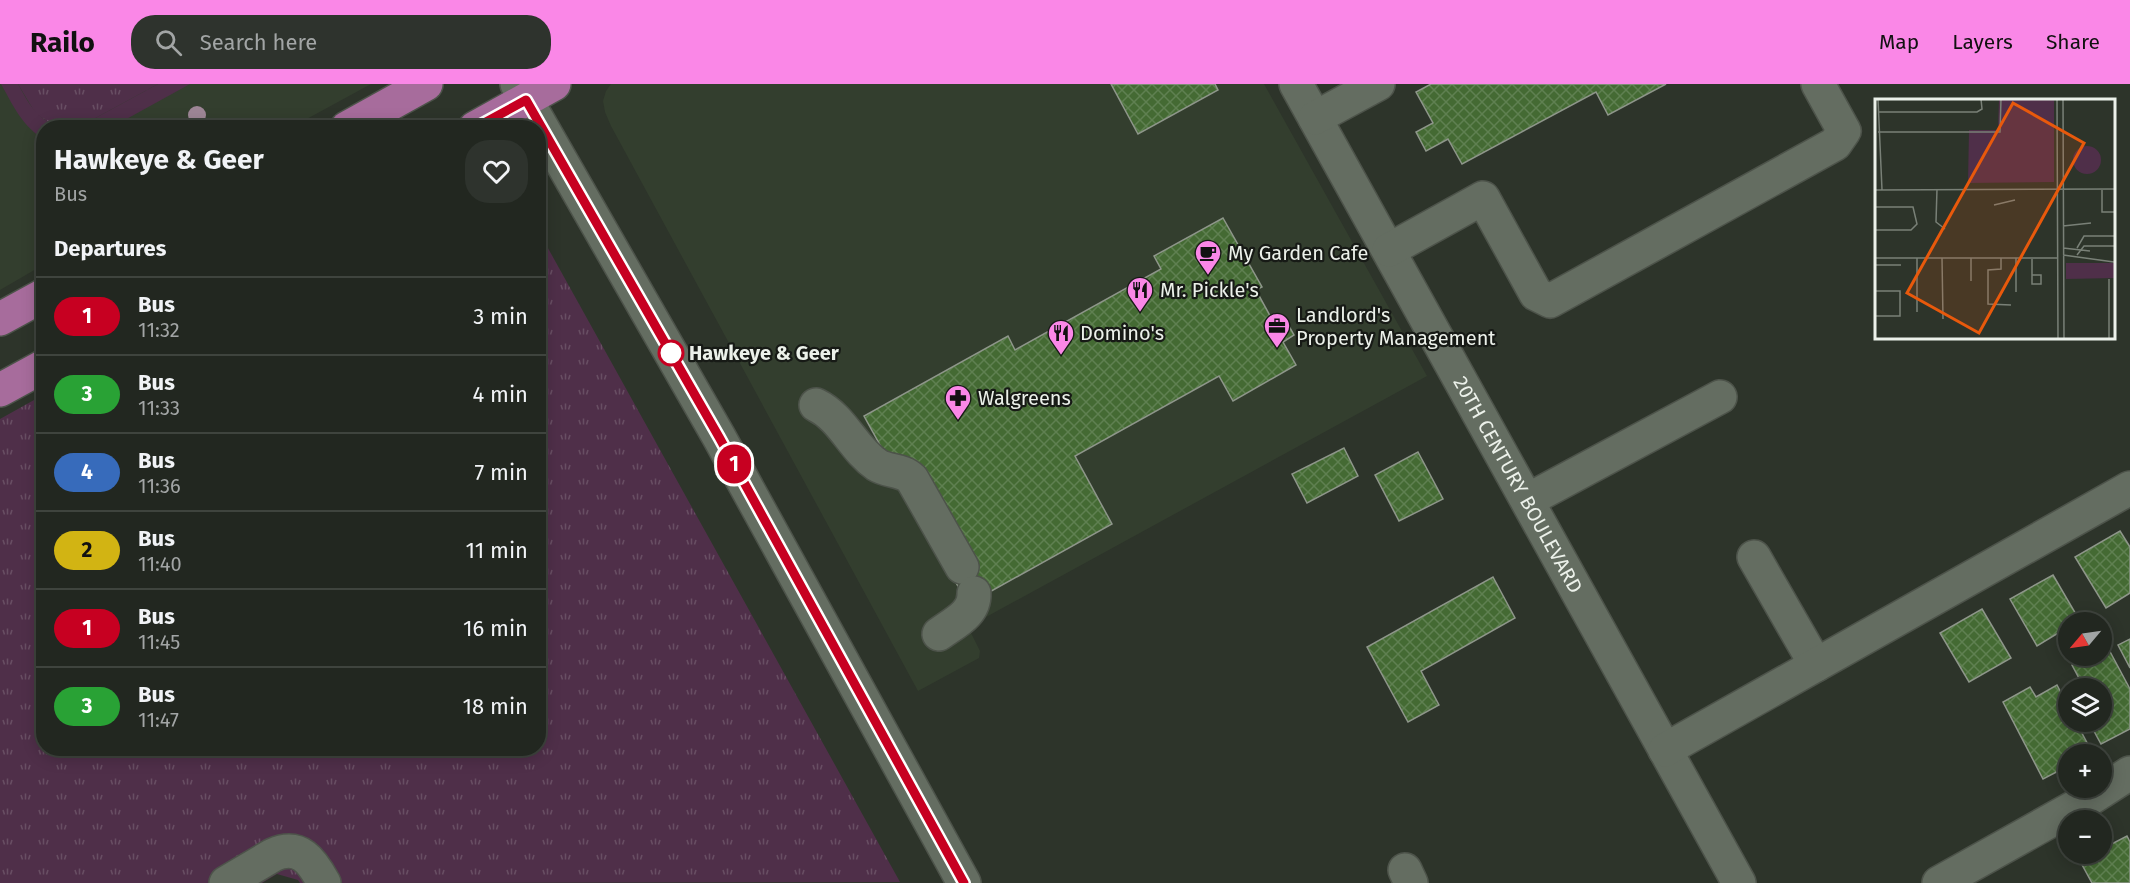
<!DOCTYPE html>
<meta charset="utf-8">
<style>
:root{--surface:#222720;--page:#2e332d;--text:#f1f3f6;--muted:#a2a5a5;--line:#3f443e;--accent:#fa87e7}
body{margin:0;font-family:"Fira Sans",sans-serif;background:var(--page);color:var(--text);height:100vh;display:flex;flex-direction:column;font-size:22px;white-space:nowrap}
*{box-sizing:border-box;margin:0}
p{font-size:20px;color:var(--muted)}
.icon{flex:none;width:33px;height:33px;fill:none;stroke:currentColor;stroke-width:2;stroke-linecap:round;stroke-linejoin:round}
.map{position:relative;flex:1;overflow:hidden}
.drawer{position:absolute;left:36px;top:36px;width:510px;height:636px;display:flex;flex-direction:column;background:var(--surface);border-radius:24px;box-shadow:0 3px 15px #0003,0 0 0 2px var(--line)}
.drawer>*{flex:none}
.badge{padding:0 12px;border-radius:20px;font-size:21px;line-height:39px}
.needle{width:39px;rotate:241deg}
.buttons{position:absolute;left:2058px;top:528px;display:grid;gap:12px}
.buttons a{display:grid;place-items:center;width:54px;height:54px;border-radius:50%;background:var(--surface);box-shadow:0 3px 15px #0003,0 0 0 2px var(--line);font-size:30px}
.map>.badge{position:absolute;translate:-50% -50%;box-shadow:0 0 0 3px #fff}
h2{padding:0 18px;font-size:22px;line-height:54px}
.round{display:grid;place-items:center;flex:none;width:63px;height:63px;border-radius:24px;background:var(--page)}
.head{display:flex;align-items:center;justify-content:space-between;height:102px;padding:0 18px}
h1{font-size:28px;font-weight:700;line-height:45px}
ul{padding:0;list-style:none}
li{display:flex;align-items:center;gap:18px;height:78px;padding:0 18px;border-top:2px solid var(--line)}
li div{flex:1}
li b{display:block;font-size:22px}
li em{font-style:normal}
li .badge{min-width:66px;font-weight:700;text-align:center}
header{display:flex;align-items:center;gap:36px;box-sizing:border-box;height:84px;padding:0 30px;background:var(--accent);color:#111}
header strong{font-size:28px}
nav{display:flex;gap:33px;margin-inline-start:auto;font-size:21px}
.search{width:420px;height:54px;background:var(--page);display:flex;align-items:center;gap:15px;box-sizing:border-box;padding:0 21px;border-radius:24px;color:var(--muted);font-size:22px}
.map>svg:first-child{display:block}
.built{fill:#333e2e}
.grass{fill:url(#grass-tufts)}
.park{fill:#4f2f49}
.building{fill:url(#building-cross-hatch);stroke:#8e968a;stroke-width:1.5}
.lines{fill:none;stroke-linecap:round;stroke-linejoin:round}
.minor-casing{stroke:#4d534a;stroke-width:36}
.major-casing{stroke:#4d534a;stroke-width:36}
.minor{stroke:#646d61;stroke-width:33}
.major{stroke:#a76c9c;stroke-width:33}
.tree{fill:#9e8696}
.line-casing{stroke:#fff;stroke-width:14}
.line{stroke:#c70021;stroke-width:9}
.stop-dot{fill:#fff;stroke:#c70021;stroke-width:3}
.labels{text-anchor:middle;stroke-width:4.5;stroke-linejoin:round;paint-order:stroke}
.poi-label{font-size:20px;fill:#ecf1ea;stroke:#171a16;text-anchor:start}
.stop-label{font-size:20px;font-weight:bold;fill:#ecf1ea;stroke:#171a16;text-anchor:start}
.street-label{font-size:20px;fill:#ecf1ea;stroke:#171a16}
.inset-road{fill:none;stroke:#798077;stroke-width:1.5}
.view{fill:#e8590c;fill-opacity:0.15;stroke:#e8590c;stroke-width:3}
.inset-edge{fill:none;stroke:#ecf1ea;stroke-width:3}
</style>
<header>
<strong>Railo</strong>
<div class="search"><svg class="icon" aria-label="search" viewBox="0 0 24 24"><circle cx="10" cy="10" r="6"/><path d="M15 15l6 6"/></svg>Search here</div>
<nav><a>Map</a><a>Layers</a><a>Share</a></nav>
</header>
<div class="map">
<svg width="2130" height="799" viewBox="0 0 2130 799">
<defs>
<pattern id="grass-tufts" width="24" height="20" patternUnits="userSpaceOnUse" patternTransform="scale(1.5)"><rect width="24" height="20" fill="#4f2f49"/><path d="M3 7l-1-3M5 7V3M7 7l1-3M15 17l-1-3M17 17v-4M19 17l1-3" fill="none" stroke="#684e63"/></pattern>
<pattern id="building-cross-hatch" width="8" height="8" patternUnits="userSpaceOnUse" patternTransform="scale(1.5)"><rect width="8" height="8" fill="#446a33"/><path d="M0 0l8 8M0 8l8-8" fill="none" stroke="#5f8051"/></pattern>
</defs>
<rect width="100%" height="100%" fill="#2d342a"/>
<g class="built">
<polygon points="0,0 371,0 292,43 44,44 43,181 0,206"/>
<polygon points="611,0 1264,0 1427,292 977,538 971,545 971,549 980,567 979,574 918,607 611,42 605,28 603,17 606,7"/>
</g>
<g class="grass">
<polygon points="18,0 158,0 90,37 71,44 52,40 36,30"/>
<polygon points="539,148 900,798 300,799 298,796 277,790 262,799 0,799 0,335 43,311 44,664 538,664"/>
</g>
<g class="park">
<path d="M1,0H18C30,22 39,39 65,43L44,44L43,55C21,40 14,23 1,0Z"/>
<polygon points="158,0 190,0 112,43 71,43 90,37"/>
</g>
<g class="building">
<polygon points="1111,0 1215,0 1218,6 1138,50"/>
<polygon points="1431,0 1666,0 1608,31 1596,8 1462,80 1448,55 1426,67 1416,48 1433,39 1416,8"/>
<polygon points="1223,134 1262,203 1256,206 1274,239 1284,233 1294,251 1283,258 1296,281 1233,317 1219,292 1075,372 1112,440 986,510 965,515 864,332 1008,252 1015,266 1161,185 1154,172"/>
<polygon points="1344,364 1358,392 1307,419 1292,390"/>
<polygon points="1418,368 1443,415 1399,437 1375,391"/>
<polygon points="2120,447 2130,463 2130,509 2106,524 2075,473"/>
<polygon points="2053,491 2080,537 2068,538 2068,543 2037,562 2010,515"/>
<polygon points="1493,493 1515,534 1421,587 1439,621 1408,638 1367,563"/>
<polygon points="1982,525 2011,574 1969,598 1940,549"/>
<polygon points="2130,555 2130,584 2118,561"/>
<polygon points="2107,562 2130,605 2130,645 2101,660 2089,638 2102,638 2102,604 2072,604 2071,603 2081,598 2072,581 2089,572 2102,572 2102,565"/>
<polygon points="2057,601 2068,622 2068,638 2076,638 2093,670 2068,670 2068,682 2043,695 2003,618 2030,603 2036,613"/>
<polygon points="2127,752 2130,758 2130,799 2092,799 2080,777 2093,770 2102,770 2102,765"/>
</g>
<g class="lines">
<g class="minor-casing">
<g id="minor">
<polyline points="517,0 719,353 964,799"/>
<path id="s1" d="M1296,0L1739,799"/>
<polyline points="1315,34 1378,0"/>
<polyline points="1389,166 1483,114 1536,210 1550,217 1835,60 1844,47 1818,0"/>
<path d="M816,321C843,334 853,365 877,381C888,388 902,385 912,395L962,483"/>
<polyline points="1528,416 1720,313"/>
<polyline points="1754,473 1816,581"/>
<path d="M939,550C954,539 975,530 974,509"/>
<polyline points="1665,666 2130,404"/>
<polyline points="1405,786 1411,799"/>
<path d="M226,799L273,771C300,759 312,777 324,799"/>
<polyline points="1939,799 2091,714 2130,689"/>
</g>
</g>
<g class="major-casing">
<g id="major">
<polyline points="347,44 426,0"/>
<polyline points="475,44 554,0"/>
<polyline points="0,235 44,211"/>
<polyline points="0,306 44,282"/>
</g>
</g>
<use href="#minor" class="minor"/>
<use href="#major" class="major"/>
</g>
<circle class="tree" cx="197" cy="31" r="9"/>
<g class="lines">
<g class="line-casing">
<polyline id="line" points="475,44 526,16 719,353 964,799"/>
</g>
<use href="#line" class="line"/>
</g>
<defs>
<g id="cafe-pin" transform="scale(1.35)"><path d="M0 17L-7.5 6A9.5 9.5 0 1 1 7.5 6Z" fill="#fa87e7" stroke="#171a16"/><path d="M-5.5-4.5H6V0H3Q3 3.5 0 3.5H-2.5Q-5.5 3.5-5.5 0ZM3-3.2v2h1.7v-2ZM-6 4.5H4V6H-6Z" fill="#111"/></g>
<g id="restaurant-pin" transform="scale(1.35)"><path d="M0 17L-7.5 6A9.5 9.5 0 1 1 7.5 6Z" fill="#fa87e7" stroke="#171a16"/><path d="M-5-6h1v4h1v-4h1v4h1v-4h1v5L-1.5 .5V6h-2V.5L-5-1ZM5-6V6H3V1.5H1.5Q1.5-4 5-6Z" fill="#111"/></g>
<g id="office-pin" transform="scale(1.35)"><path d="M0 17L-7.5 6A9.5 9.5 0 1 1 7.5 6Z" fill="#fa87e7" stroke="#171a16"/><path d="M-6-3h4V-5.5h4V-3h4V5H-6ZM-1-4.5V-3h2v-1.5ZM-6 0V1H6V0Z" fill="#111"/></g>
<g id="pharmacy-pin" transform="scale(1.35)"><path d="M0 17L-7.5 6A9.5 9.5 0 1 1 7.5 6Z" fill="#fa87e7" stroke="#171a16"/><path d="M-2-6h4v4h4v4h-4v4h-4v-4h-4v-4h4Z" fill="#111"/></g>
</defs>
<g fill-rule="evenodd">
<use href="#cafe-pin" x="1208" y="169"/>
<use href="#restaurant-pin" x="1140" y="206"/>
<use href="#office-pin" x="1277" y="242"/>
<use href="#restaurant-pin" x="1061" y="249"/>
<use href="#pharmacy-pin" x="958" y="314"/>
</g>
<circle class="stop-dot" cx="671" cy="269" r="12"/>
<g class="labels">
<g class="poi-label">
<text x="1228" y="176">My Garden Cafe</text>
<text x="1160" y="213">Mr. Pickle's</text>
<text x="1296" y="238">Landlord's<tspan x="1296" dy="23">Property Management</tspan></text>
<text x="1080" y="256">Domino's</text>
<text x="978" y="321">Walgreens</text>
</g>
<g class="stop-label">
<text x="689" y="276">Hawkeye &amp; Geer</text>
</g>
<g class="street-label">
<text dy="7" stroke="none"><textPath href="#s1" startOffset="458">20TH CENTURY BOULEVARD</textPath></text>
</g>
</g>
<g transform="translate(1875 15)">
<rect width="240" height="240" fill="#2d342a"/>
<path d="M124,0H179V83L93,84L94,31H123ZM198 61a14 14 0 1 1 28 0a14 14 0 1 1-28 0ZM191,164H240V179L191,180Z" fill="#4f2f49"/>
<path class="inset-road" d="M3,0L7,91M182,0L183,240M188,0L189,240M3,13H102L107,10L106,0M3,33H125L126,0M62,90L61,123L70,130M227,90V113H240M0,91L240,90M119,106L140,101M0,108H38L42,125L36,131H0M188,127L216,124M188,149L215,152M202,149L209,137H240M188,156L239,163M202,156L209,147H240M0,159H183M42,159V213M67,159L68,220M126,159V170L113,171V205L136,206M141,159V193M157,160V185H166V176H157M0,166H26M96,182V159M0,192H25V217H0M234,240V180"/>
<path class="view" d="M138,4L209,44L104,234L32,194Z"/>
<rect width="240" height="240" class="inset-edge"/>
</g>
</svg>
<div class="buttons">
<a><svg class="needle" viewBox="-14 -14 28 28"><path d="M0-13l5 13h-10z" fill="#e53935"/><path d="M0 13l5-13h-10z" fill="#a2a5a5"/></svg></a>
<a><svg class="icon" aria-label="layers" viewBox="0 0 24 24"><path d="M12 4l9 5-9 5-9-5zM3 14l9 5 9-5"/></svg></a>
<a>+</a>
<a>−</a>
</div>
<b class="badge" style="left:734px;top:380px;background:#c70021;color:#fff">1</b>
<section class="drawer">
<div class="head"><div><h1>Hawkeye &amp; Geer</h1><p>Bus</p></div><a class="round"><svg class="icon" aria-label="heart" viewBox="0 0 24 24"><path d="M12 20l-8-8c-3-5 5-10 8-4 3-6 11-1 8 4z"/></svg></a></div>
<h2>Departures</h2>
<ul>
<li><span class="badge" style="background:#c70021;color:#fff">1</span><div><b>Bus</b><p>11:32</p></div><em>3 min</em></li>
<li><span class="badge" style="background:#29a235;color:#fff">3</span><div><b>Bus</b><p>11:33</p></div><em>4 min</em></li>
<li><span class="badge" style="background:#376bbb;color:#fff">4</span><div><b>Bus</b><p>11:36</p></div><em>7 min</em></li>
<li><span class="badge" style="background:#d2b413;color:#111">2</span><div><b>Bus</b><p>11:40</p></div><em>11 min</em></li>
<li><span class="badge" style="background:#c70021;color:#fff">1</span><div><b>Bus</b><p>11:45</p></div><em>16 min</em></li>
<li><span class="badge" style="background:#29a235;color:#fff">3</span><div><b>Bus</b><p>11:47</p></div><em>18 min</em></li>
</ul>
</section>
</div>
